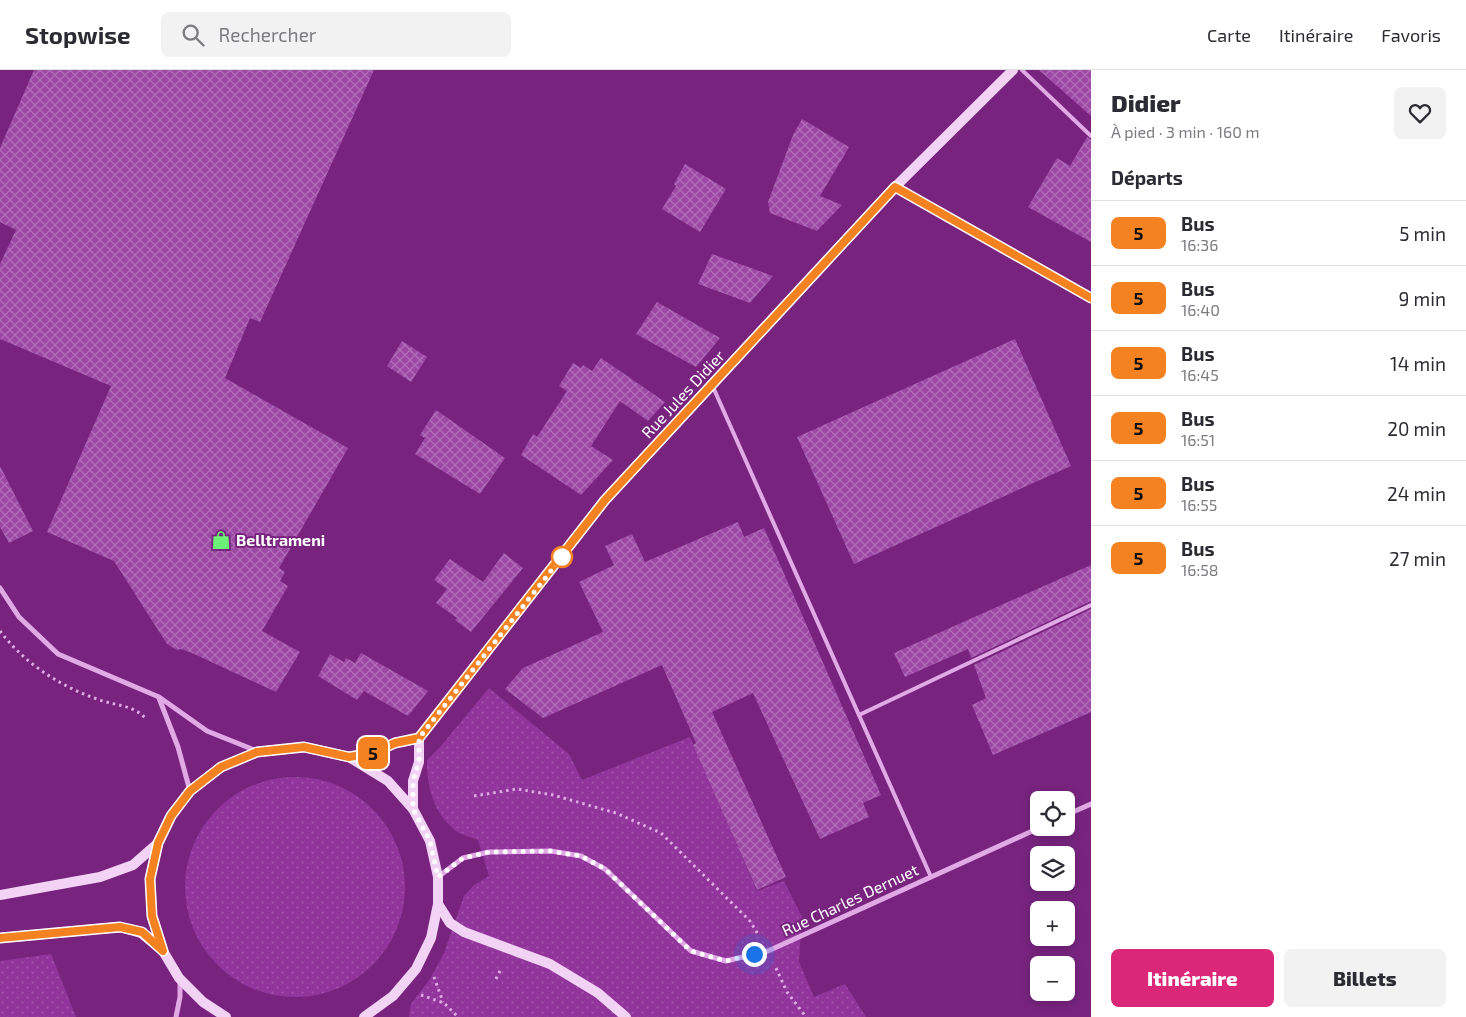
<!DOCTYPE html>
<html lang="fr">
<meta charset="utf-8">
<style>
:root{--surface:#fff;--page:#f2f2f3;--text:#2b2b33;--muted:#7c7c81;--line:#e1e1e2;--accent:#db2777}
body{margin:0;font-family:"Exo 2",sans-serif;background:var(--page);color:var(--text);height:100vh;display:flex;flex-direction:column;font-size:19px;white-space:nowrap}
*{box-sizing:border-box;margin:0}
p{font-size:16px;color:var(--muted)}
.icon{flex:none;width:28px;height:28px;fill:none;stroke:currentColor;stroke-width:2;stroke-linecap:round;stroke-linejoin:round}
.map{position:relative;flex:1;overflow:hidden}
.side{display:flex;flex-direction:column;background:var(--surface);width:375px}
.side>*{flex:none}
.badge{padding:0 10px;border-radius:8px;font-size:18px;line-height:32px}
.controls{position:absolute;left:1030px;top:721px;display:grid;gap:10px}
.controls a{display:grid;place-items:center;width:45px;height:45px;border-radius:8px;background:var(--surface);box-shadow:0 2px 8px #0003;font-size:25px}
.you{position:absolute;width:25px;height:25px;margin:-12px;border:4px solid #fff;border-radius:50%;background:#1a73e8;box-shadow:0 0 0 8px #1a73e833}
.map>.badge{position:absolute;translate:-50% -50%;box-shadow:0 0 0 2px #fff}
h2{padding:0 20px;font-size:19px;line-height:45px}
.round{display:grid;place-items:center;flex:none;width:52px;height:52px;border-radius:8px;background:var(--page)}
.overview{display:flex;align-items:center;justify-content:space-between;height:85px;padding:0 20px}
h1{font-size:24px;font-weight:800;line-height:38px}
.primary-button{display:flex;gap:10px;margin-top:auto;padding:10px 20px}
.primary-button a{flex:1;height:58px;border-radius:8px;background:var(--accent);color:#fff;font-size:20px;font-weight:800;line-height:58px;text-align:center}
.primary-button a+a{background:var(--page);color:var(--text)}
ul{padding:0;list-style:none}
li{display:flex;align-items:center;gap:15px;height:65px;padding:0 20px;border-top:1px solid var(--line)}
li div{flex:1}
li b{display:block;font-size:19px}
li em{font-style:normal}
li .badge{min-width:55px;font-weight:700;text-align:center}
header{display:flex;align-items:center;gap:30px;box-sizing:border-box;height:70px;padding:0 25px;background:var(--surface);border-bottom:1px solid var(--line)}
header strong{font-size:24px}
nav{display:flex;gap:28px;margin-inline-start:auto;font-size:18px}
.search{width:350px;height:45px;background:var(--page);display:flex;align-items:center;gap:12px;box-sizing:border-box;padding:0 18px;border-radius:8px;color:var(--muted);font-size:19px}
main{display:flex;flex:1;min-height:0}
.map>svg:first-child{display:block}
.grass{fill:url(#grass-dots)}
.building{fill:url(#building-cross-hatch)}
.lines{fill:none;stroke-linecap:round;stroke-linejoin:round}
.path{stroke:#e1a9e6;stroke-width:3;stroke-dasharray:2.5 4;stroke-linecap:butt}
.lane{stroke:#e1a9e6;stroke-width:4}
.street{stroke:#e1a9e6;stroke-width:5}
.secondary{stroke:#f3d3f5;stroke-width:10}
.line-casing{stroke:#fff;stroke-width:11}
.line{stroke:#f58220;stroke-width:8}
.walk{stroke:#fff;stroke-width:5;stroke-dasharray:0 9}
.stop-dot{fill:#fff;stroke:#f58220;stroke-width:2.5}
.labels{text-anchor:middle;stroke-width:4;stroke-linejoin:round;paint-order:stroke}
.street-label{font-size:16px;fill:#fff;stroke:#78247f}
.poi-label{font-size:16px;font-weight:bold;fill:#fff;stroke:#78247f;text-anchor:start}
</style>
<header>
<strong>Stopwise</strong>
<div class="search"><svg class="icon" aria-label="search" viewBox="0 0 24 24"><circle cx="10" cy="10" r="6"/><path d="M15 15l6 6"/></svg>Rechercher</div>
<nav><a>Carte</a><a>Itinéraire</a><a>Favoris</a></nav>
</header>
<main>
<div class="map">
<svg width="1091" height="947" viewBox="0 0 1091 947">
<defs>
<pattern id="grass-dots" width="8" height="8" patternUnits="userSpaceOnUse" patternTransform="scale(1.25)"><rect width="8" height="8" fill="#91349b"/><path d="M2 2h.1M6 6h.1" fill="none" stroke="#a252aa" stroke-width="1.8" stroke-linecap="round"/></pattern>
<pattern id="building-cross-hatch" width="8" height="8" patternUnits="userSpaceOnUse" patternTransform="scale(1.25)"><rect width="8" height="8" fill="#9e48a6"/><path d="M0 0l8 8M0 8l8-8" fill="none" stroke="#b16db8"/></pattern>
</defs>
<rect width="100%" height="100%" fill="#78247f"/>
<g class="grass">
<path d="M489,618L569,684L582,710L690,667L757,821L784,811L802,847L799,892L814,927L845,914L866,947H409L411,934L430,909L444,883L464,826L474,815L489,806L478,770C471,767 462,765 456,761C433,743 427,717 427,690L440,677Z"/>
<circle cx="295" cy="817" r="110"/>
<polygon points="51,884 76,947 0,947 0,891"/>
</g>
<g class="building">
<polygon points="34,0 374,0 260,252 250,248 225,308 348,378 279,498 285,502 280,511 288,516 262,561 300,582 276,622 192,583 181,579 177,580 167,574 114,491 47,462 111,316 0,269 0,194 16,160 0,152 0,78"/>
<polygon points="1039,0 1091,0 1091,46"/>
<polygon points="802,49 849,77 820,126 842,135 817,161 770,143 768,132 793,65"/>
<polygon points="1087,67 1091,70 1091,172 1028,137 1057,88 1070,96"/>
<polygon points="685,94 726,119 700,162 662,139 676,116 674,114"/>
<polygon points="712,184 773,206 750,233 698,214"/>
<polygon points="657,232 720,268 696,297 636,264"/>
<polygon points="1015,269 1071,396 854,494 797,367"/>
<polygon points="402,271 427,287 411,312 387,296"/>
<polygon points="601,288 665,332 648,351 620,331 591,376 613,390 581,425 521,385 533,364 537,367 567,321 559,316 573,293 581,298 583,295 592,301"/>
<polygon points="436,340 505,388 480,424 415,384 425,368 420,365"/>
<polygon points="0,396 33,461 9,473 0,457"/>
<polygon points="738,452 744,467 764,458 881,725 863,733 869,747 820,769 753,623 712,642 786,807 757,820 693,675 696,673 662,595 543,648 505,619 523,598 603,562 579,512 614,495 605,476 632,464 645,492"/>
<polygon points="504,483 523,498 471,562 455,550 457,548 436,533 447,519 434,510 450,489 483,512"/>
<polygon points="1091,495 1091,531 971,588 968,579 905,607 894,583"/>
<polygon points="1091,539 1091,642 993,685 972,635 986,628 974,595"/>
<polygon points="361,583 428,621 408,646 364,621 357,630 318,606 330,584 344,592 346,588 355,593"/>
</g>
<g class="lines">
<g class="path">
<path d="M0,561C25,594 61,617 100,630C117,636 134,635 146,649"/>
<polyline points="474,726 517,719 553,725 616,743 661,763 750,851 759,866"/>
<polyline points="776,898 787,922 806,947"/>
<polyline points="434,907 443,932"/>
<polyline points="496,909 501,899"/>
<polyline points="421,925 444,933 458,947"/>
</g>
<g class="lane">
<polyline points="1022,0 1091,66"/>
<polyline points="713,317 931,807"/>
<polyline points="859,645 1091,535"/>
</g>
<g class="street">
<polyline points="895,117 1091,228"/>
<polyline points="0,518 19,547 58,584 159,627 207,661 257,681"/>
<polyline points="159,628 178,677 190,721"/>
<polyline points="1066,745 1091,734"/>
<polyline points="438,807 463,788 489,782 551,781 581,786 605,799 691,881 726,891 768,881 1039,758"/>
<polyline points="176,947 180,927 180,911"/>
</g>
<g class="secondary">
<polyline points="349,687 373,683 395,673 419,668"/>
<polyline points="413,739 413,711 419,692 419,668 605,430 895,117 1013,0"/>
<polyline points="0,825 100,807 133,795 158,773"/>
<polyline points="438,834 450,853 464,862 550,894 598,923 626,947"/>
<polyline points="0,868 120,857 141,863 163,881"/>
<polyline points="226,947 203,932 179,908 163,881 152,846 150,809 158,773 171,745 190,721 221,697 257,682 304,677 349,687 388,711 413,739 430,771 438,807 438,834 431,868 416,899 393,926 364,947"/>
</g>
</g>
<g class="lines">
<g class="line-casing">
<polyline id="line" points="0,868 120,857 142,862 163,881 152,846 150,809 158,773 171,746 190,721 221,697 257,682 304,677 349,687 373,683 395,673 419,668 605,430 895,117 1091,228"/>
</g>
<use href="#line" class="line"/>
<polyline class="walk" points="562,487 419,668 419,692 413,711 413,739 430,771 438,807 463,788 489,782 550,781 581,786 605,799 691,881 726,891 754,884"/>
</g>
<defs>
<g id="shop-bare" transform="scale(1.5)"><path d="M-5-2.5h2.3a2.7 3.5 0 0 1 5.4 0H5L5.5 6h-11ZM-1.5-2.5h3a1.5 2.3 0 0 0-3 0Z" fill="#6cf176" stroke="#78247f" stroke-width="2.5" paint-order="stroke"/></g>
</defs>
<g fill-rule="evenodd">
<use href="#shop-bare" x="221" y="470"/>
</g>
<circle class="stop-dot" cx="562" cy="487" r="10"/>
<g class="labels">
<g class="street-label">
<text transform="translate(683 324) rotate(-47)" y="6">Rue Jules Didier</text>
<text transform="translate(850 830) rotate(-25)" y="6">Rue Charles Dernuet</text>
</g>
<g class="poi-label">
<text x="236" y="476">Belltrameni</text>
</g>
</g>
</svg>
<div class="controls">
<a><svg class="icon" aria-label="locate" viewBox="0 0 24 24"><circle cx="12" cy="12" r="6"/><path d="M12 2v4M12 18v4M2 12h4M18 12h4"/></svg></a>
<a><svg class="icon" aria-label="layers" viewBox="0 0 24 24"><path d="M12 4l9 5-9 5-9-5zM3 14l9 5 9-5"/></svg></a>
<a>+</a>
<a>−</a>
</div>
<div class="you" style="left:754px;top:884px"></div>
<b class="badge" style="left:373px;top:683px;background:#f58220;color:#111">5</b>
</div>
<section class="side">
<div class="overview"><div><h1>Didier</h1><p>À pied · 3 min · 160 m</p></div><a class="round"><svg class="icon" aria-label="heart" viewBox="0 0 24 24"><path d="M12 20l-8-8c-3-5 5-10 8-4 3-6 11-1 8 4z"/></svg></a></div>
<h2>Départs</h2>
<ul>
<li><span class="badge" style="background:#f58220;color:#111">5</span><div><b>Bus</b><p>16:36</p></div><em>5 min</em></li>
<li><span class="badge" style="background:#f58220;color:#111">5</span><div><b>Bus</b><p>16:40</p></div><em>9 min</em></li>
<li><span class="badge" style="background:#f58220;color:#111">5</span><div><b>Bus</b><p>16:45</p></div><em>14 min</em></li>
<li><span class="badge" style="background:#f58220;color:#111">5</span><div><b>Bus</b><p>16:51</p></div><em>20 min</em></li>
<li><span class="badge" style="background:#f58220;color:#111">5</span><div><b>Bus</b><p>16:55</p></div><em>24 min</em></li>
<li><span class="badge" style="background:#f58220;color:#111">5</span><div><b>Bus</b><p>16:58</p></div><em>27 min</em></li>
</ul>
<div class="primary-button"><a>Itinéraire</a><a>Billets</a></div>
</section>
</main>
